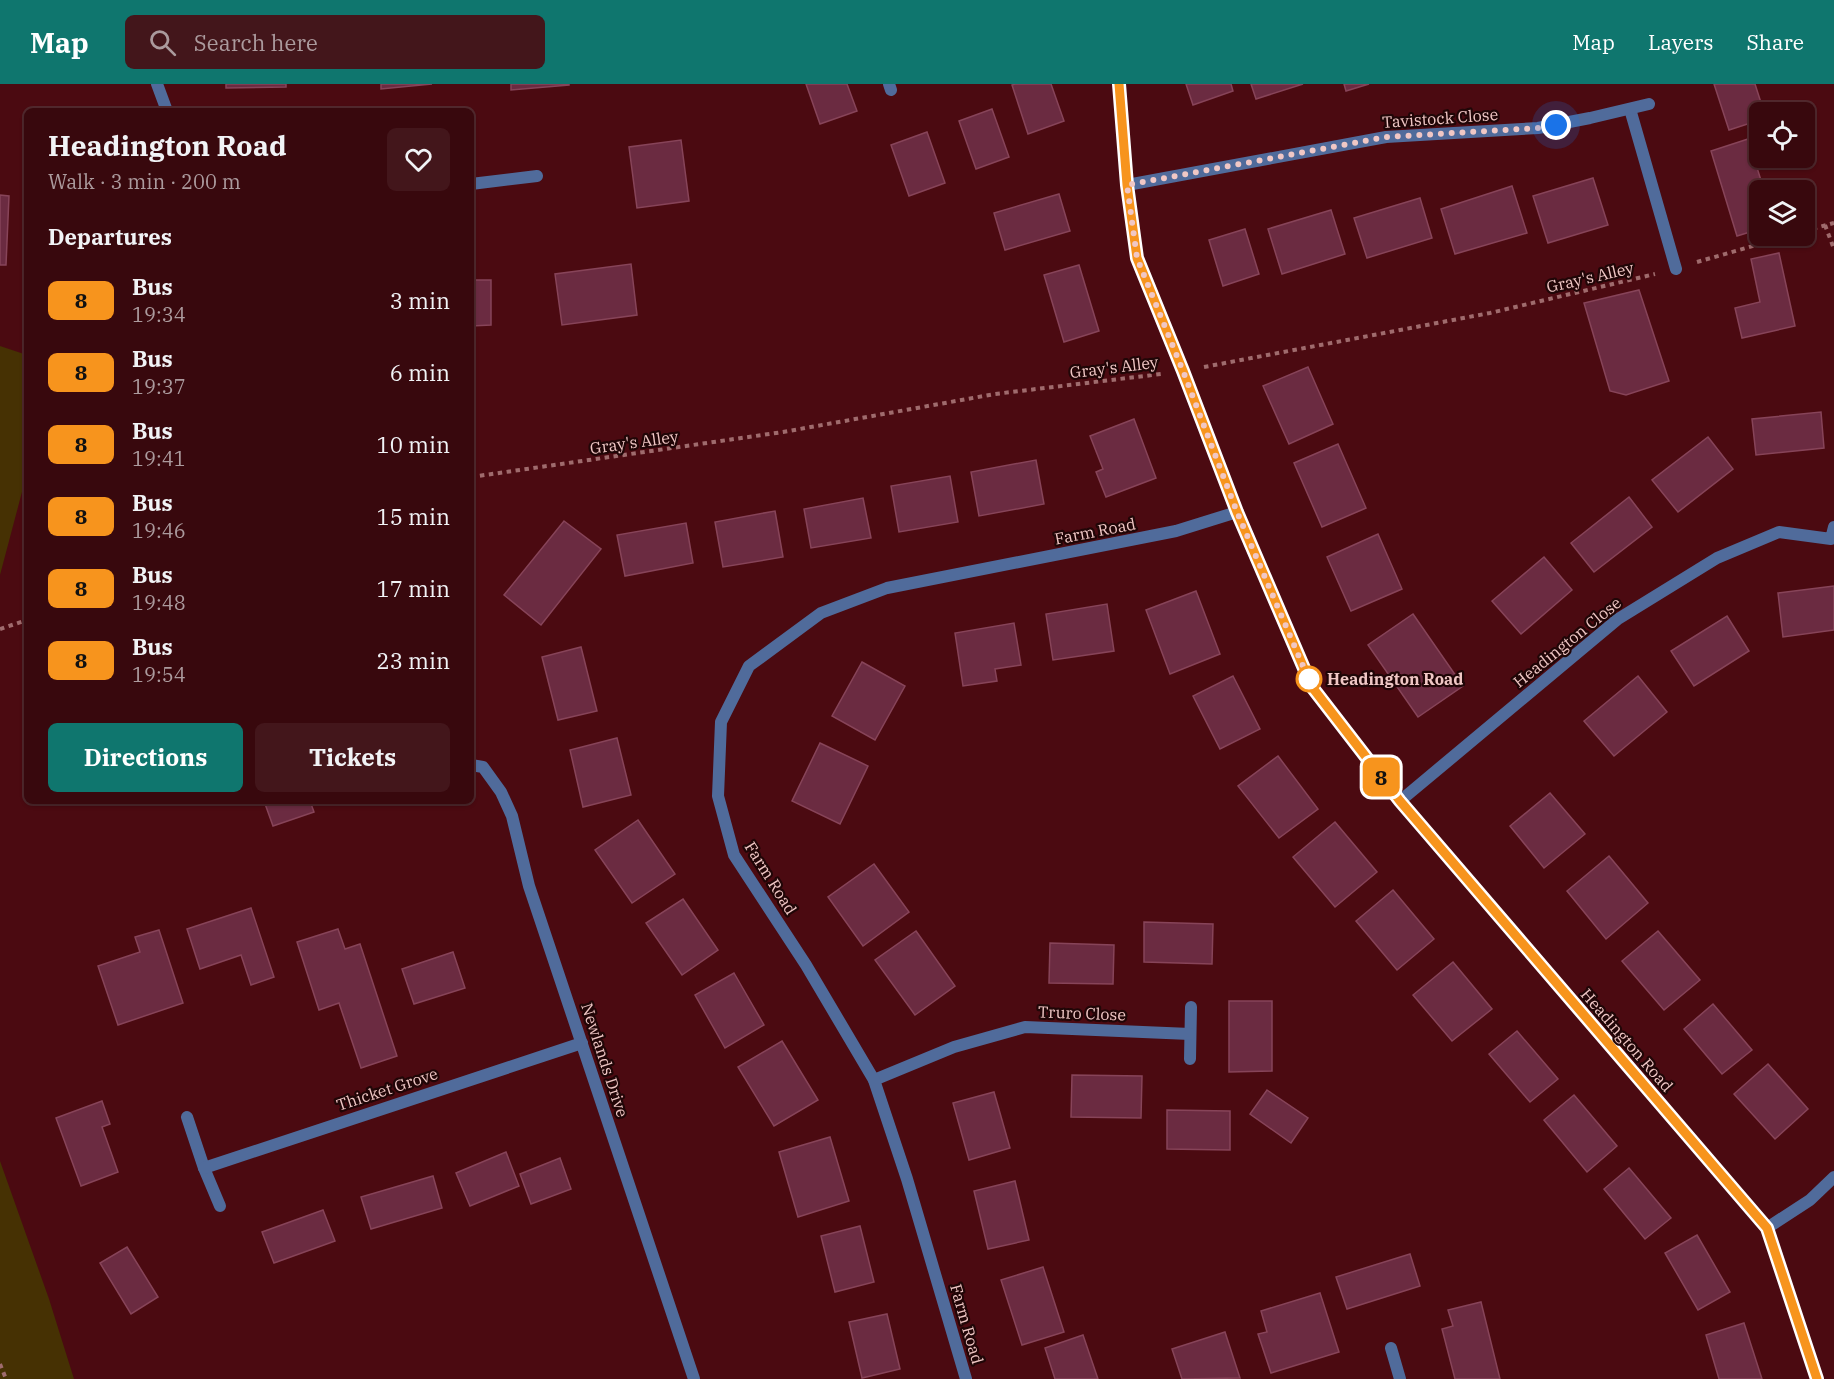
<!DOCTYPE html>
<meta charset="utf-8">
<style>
:root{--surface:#38080d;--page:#43161b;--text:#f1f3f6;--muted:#ab9a9d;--line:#52292e;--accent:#0f766e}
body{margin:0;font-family:"IBM Plex Serif",serif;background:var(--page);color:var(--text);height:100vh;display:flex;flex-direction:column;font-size:22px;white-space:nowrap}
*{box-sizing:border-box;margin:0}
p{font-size:20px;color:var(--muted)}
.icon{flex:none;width:33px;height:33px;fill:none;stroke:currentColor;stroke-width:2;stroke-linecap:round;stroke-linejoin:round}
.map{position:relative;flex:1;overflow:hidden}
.sheet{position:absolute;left:24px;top:24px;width:450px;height:696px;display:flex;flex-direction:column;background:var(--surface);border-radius:9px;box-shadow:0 2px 4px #0004,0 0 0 2px var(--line)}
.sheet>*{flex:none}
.badge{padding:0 12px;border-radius:9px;font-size:21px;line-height:39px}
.buttons{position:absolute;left:1749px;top:18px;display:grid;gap:12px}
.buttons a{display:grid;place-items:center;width:66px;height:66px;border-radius:9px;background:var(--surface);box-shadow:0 2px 4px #0004,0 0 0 2px var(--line);font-size:30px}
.you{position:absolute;width:30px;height:30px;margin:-15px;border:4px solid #fff;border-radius:50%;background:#1a73e8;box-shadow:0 0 0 9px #1a73e833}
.map>.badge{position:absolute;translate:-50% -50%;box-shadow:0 0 0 3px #fff}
h2{padding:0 24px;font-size:22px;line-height:54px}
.round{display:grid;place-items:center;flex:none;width:63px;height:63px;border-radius:9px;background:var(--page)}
.head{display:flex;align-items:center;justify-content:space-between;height:102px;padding:0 24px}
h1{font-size:28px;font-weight:700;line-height:45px}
.button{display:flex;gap:12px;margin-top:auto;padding:12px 24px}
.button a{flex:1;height:69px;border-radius:9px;background:var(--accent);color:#fff;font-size:24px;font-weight:700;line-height:69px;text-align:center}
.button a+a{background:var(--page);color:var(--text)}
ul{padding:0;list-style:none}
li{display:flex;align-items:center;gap:18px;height:72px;padding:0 24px}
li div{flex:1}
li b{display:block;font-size:22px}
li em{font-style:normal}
li .badge{min-width:66px;font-weight:700;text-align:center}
header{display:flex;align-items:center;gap:36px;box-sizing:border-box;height:84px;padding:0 30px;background:var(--accent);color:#fff}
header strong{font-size:28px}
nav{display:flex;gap:33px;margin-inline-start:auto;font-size:21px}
.search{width:420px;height:54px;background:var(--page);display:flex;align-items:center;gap:15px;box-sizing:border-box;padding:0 21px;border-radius:9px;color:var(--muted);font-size:22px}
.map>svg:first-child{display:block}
.green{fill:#463103}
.building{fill:#6b2b41;stroke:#874459;stroke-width:1.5}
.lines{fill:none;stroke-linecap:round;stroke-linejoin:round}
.path{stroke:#9f6b6d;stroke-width:4;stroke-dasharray:4.5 4.5;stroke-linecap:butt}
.service{stroke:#506b9b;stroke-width:12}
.minor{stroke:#506b9b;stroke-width:12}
.line-casing{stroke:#fff;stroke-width:14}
.line{stroke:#f7941d;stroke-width:9}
.walk{stroke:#f0c7c5;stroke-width:6;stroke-dasharray:0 10.8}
.stop-dot{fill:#fff;stroke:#f7941d;stroke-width:3}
.labels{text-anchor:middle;stroke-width:4.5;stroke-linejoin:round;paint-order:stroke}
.street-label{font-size:16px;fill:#f0c7c5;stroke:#200607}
.stop-label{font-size:16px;font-weight:bold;fill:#f0c7c5;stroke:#200607;text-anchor:start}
</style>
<header>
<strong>Map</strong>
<div class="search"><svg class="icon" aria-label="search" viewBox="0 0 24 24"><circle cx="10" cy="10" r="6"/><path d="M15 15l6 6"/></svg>Search here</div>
<nav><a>Map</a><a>Layers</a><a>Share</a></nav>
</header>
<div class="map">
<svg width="1834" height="1295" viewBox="0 0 1834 1295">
<rect width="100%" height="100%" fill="#4b0a11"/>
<g class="green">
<polygon points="0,262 27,271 27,389 0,491"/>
<polygon points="0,1077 49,1215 74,1295 0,1295"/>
</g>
<g class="building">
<polygon points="226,0 286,0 286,3 226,4"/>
<polygon points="381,0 432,0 381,5"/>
<polygon points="511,0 569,0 569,1 511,6"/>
<polygon points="806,0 847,0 857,27 820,40"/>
<polygon points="1015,0 1051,0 1064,37 1028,50 1012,1"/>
<polygon points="1186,0 1231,0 1233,7 1193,21"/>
<polygon points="1251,0 1303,0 1256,15"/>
<polygon points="1344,0 1369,0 1346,7"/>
<polygon points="1714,0 1755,0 1764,28 1760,28 1760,36 1729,46"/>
<polygon points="992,25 1009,73 976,85 959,37"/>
<polygon points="927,48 945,99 909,112 891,61"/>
<polygon points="1748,55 1764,106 1760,106 1760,145 1737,152 1711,67"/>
<polygon points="681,56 689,117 637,124 629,63"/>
<polygon points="1593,94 1608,141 1548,159 1533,112"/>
<polygon points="1512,102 1527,149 1455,170 1441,125"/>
<polygon points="1059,110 1070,147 1005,166 994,129"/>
<polygon points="0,111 9,112 6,181 0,181"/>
<polygon points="1420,114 1432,154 1367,174 1354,134"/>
<polygon points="1331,126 1345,170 1282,190 1268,145"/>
<polygon points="1245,145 1259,190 1223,202 1209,156"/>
<polygon points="1779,169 1795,242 1742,254 1735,224 1760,218 1751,175"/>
<polygon points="631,180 637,231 562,241 555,190"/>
<polygon points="1079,181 1099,247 1064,258 1044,191"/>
<polygon points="471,196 491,196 491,241 471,242"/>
<polygon points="1639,206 1669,297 1626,311 1610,307 1584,219"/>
<polygon points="1308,283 1333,340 1289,360 1263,302"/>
<polygon points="1821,328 1824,364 1756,371 1752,335"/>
<polygon points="1134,335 1156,394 1106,413 1096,388 1103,385 1090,352"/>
<polygon points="1708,353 1733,385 1678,428 1652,396"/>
<polygon points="1338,360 1366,424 1322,443 1294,379"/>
<polygon points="1036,376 1044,420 979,432 971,388"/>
<polygon points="950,392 958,438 899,448 891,402"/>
<polygon points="1629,413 1652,443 1594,488 1571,459"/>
<polygon points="863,414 871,454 811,464 804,425"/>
<polygon points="775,427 783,473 723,483 715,438"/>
<polygon points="564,437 601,465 541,541 504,511"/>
<polygon points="686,439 693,479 625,492 617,451"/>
<polygon points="1378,450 1402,505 1351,527 1327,473"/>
<polygon points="1544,473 1572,506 1521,550 1492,517"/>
<polygon points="1834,502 1834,546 1783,553 1778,509"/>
<polygon points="1196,507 1220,570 1170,590 1146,526"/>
<polygon points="1107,520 1114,567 1053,576 1046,530"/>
<polygon points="1413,530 1463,602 1418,633 1368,561"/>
<polygon points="1727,532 1749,567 1694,602 1671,567"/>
<polygon points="1014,539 1021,581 995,585 997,597 963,602 955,549"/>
<polygon points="581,563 597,627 558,636 542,573"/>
<polygon points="862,578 905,602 875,656 832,632"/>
<polygon points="1233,592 1260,645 1220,665 1193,612"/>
<polygon points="1638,592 1667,628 1614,672 1584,637"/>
<polygon points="617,654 631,711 583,723 570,666"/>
<polygon points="820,659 868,682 840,740 792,717"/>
<polygon points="1278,672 1318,725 1279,754 1238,702"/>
<polygon points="1550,709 1585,750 1544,784 1510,742"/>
<polygon points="264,717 310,717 314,728 273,742"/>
<polygon points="638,736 675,790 632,819 595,766"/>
<polygon points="1335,738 1377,788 1335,823 1293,773"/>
<polygon points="1609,772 1648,819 1606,855 1567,807"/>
<polygon points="874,780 909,828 863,862 828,813"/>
<polygon points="1393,806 1434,855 1397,886 1356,837"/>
<polygon points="683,815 718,866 682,891 646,839"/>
<polygon points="251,824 274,893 251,901 241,871 200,885 187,845"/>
<polygon points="1144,838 1213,840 1212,880 1144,878"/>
<polygon points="338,845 345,865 360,860 397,972 361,984 339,919 319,926 297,858"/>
<polygon points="159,846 183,919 118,941 98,882 140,868 135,853"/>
<polygon points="916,847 955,902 915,931 875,876"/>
<polygon points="1658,847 1700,896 1664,926 1622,877"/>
<polygon points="1050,859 1114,861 1113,900 1049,899"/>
<polygon points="453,868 465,904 414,920 402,885"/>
<polygon points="1453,878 1492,925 1452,957 1413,911"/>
<polygon points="734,889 764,941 725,964 695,911"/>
<polygon points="1229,917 1272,917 1272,987 1229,988"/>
<polygon points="1713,920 1752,966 1722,990 1684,945"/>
<polygon points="1517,947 1558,995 1530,1018 1489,970"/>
<polygon points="782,957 818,1016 774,1042 738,983"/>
<polygon points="1768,980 1808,1025 1775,1055 1734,1010"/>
<polygon points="1072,991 1142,992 1141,1034 1071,1033"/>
<polygon points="1267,1006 1308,1034 1291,1059 1250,1030"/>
<polygon points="994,1008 1010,1064 969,1076 953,1019"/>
<polygon points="1574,1011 1617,1062 1587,1088 1544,1036"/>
<polygon points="102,1017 110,1040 102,1043 118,1088 81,1102 56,1034"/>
<polygon points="1167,1026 1230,1027 1230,1066 1167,1065"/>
<polygon points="830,1053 849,1117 798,1133 779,1068"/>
<polygon points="506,1068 519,1102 470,1122 456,1089"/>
<polygon points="560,1074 571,1105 531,1120 520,1090"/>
<polygon points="1629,1084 1671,1134 1645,1155 1604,1105"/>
<polygon points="433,1092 442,1124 371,1145 361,1113"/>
<polygon points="1015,1097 1029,1156 988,1165 974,1107"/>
<polygon points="323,1126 335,1157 274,1179 262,1148"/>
<polygon points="860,1142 874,1198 835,1208 821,1152"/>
<polygon points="1697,1151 1730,1208 1698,1226 1665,1169"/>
<polygon points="127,1163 158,1213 131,1230 100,1179"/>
<polygon points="1410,1170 1420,1202 1347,1225 1336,1193"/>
<polygon points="1043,1183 1064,1248 1022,1261 1001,1196"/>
<polygon points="1320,1209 1339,1268 1271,1289 1258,1250 1267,1248 1261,1227"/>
<polygon points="1481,1218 1500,1295 1455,1295 1442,1245 1453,1242 1448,1226"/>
<polygon points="887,1230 900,1285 862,1294 849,1238"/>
<polygon points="1744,1239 1762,1295 1719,1295 1706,1251"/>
<polygon points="1225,1248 1240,1294 1182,1295 1172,1265"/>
<polygon points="1083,1251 1098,1295 1055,1295 1045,1264"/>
</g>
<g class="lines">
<g class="path">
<polyline points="1825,141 1834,165"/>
<polyline points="1804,147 1834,139"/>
<polyline points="1697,178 1788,152"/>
<polyline points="1204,283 1490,229 1655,190"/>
<polyline points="471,393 783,348 995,310 1161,290"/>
<polyline points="0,545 27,536"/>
<polyline points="0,1280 6,1295"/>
</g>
<polyline class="service" points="1630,25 1676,185"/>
<g class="minor">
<polyline points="157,0 167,27"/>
<polyline points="889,0 891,6"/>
<polyline points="1119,0 1127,101 1137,174 1183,287 1237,428 1312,603 1400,717 1767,1144 1817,1295"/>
<polyline points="471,100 537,92"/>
<polyline points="1127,101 1386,53 1538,44 1590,34 1649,20"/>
<polyline points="471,681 483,683 501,708 512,732 529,802 694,1295"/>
<polyline points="1400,717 1618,535 1717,474 1779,448 1831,455 1834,443"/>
<polyline points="1190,975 1191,923"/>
<polyline points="874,996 954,963 1025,943 1190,950"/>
<polyline points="187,1033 204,1084 220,1122"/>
<polyline points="204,1084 582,959"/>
<polyline points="1767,1144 1810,1116 1834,1093"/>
<polyline points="1391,1264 1400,1295"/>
<polyline points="966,1295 907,1095 874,996 806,881 734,771 718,712 721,638 749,582 821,529 887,504 1176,447 1237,428"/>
</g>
</g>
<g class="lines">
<g class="line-casing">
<polyline id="line" points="1119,0 1127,101 1137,174 1183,287 1237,428 1312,603 1400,717 1767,1144 1817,1295"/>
</g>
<use href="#line" class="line"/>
<polyline class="walk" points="1309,595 1312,603 1237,428 1183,287 1137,174 1127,101 1386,53 1538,44 1556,41"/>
</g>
<circle class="stop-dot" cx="1309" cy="595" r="12"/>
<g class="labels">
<g class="street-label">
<text transform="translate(1440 34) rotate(-4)" y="6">Tavistock Close</text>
<text transform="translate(1590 193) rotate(-13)" y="6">Gray's Alley</text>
<text transform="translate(1114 283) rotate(-7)" y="6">Gray's Alley</text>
<text transform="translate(634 358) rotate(-8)" y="6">Gray's Alley</text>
<text transform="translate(1095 447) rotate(-11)" y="6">Farm Road</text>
<text transform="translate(1567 558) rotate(-39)" y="6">Headington Close</text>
<text transform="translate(771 794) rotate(58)" y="6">Farm Road</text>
<text transform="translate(1082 929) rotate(2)" y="6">Truro Close</text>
<text transform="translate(1627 956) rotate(49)" y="6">Headington Road</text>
<text transform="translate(605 976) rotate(72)" y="6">Newlands Drive</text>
<text transform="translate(387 1005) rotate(-18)" y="6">Thicket Grove</text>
<text transform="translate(967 1240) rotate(74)" y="6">Farm Road</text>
</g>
<g class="stop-label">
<text x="1327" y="601">Headington Road</text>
</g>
</g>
</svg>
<div class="buttons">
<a><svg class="icon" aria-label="locate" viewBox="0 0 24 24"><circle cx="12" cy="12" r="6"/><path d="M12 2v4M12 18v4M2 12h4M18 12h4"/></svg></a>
<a><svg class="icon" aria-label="layers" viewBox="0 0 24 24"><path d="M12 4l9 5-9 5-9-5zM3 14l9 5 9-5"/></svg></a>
</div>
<div class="you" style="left:1556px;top:41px"></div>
<b class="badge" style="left:1381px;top:693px;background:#f7941d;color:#111">8</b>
<section class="sheet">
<div class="head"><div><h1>Headington Road</h1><p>Walk · 3 min · 200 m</p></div><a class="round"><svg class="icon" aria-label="heart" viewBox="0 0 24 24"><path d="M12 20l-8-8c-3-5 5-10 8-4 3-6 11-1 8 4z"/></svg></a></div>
<h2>Departures</h2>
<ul>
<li><span class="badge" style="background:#f7941d;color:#111">8</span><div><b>Bus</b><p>19:34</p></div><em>3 min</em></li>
<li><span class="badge" style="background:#f7941d;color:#111">8</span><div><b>Bus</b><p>19:37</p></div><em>6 min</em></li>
<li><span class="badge" style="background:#f7941d;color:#111">8</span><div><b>Bus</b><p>19:41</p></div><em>10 min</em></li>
<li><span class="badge" style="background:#f7941d;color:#111">8</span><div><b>Bus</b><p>19:46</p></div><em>15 min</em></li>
<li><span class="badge" style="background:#f7941d;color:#111">8</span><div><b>Bus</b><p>19:48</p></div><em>17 min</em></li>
<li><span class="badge" style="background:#f7941d;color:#111">8</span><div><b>Bus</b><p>19:54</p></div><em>23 min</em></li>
</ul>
<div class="button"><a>Directions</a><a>Tickets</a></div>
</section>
</div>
